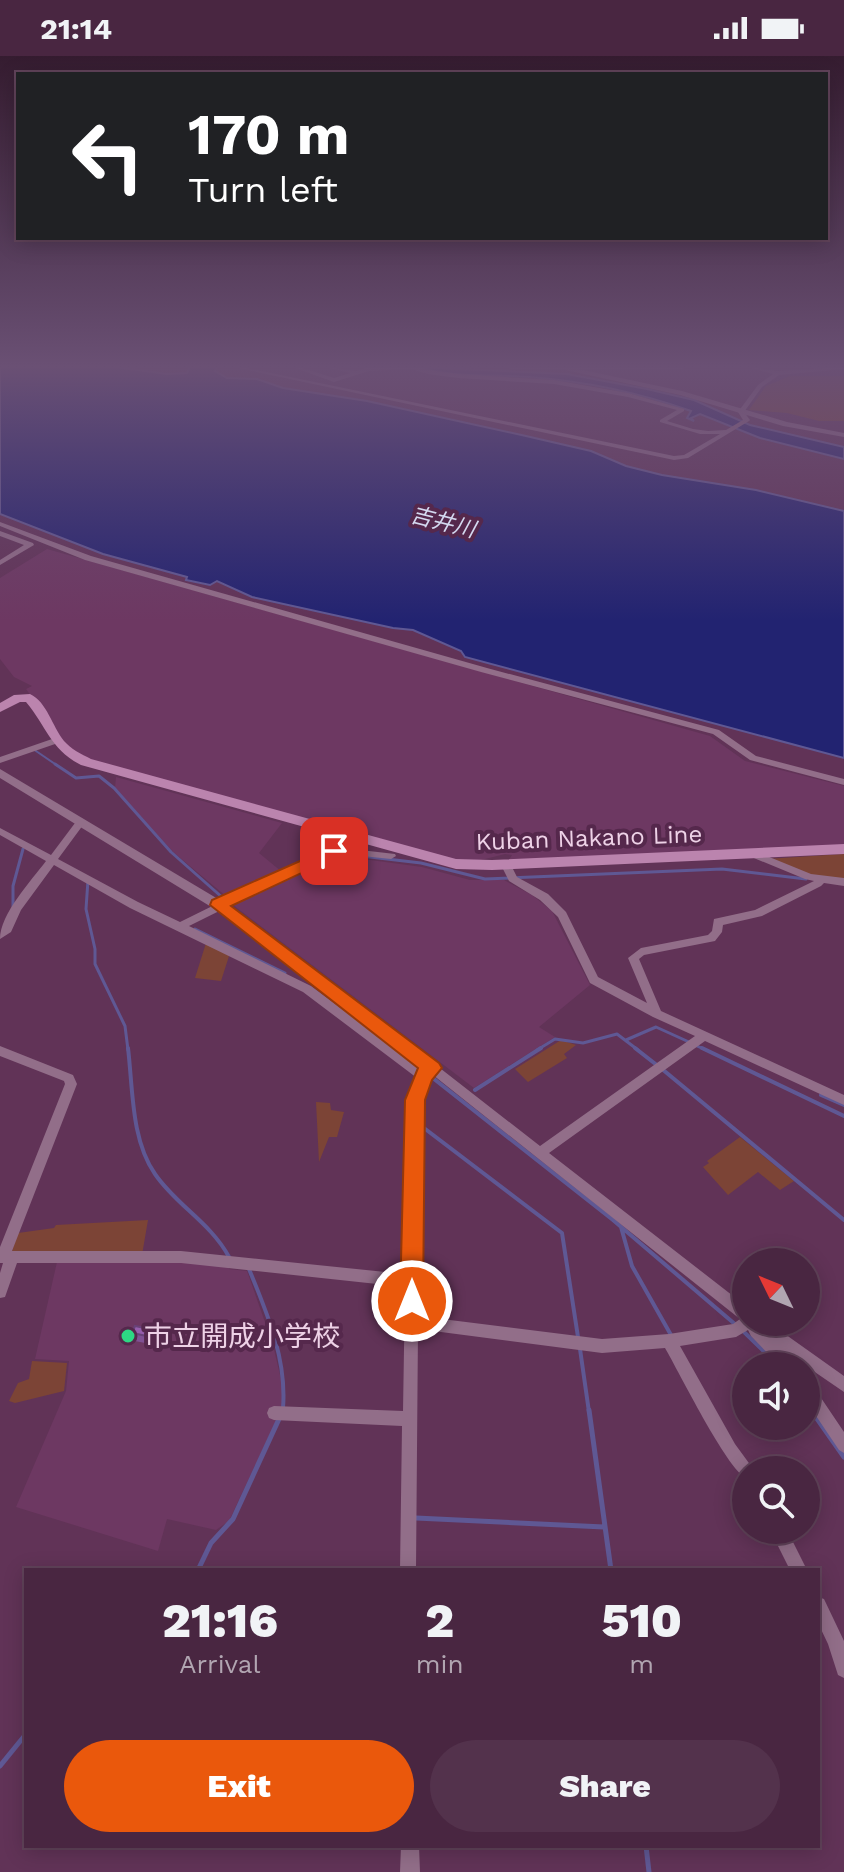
<!DOCTYPE html>
<html lang="en">
<head>
<meta charset="utf-8">
<style>
  body { margin:0; font-family:"Work Sans","Noto Sans JP",sans-serif; background:#53324c; color:#f1f3f6; height:100vh; display:flex; flex-direction:column; font-size:30px; white-space:nowrap }
  * { box-sizing:border-box; margin:0 }
  p { font-size:26px; color:#b1a5b1 }
  .icon { flex:none; width:44px; height:44px; fill:none; stroke:currentColor; stroke-width:2; stroke-linecap:round; stroke-linejoin:round }
  .map { position:relative; flex:1; overflow:hidden }
  .details { position:absolute; left:24px; top:1512px; width:796px; height:280px; display:flex; flex-direction:column; background:#492641; border-radius:0px; box-shadow:0 4px 20px #0003,0 0 0 2px #61435a }
  .details>* { flex:none }
  .hud { position:absolute; left:16px; top:16px; width:812px; height:168px; border-radius:0px; box-shadow:0 4px 20px #0003,0 0 0 2px #61435a; background:#202124; color:#fff; overflow:hidden }
  .needle { width:52px; rotate:313deg }
  .buttons { position:absolute; left:732px; top:1192px; display:grid; gap:16px }
  .buttons a { display:grid; place-items:center; width:88px; height:88px; border-radius:50%; background:#492641; box-shadow:0 4px 20px #0003,0 0 0 2px #61435a; font-size:40px }
  .pin { position:absolute; display:grid; place-items:center; width:68px; height:68px; color:#fff; margin:-34px; border-radius:16px; box-shadow:0 4px 12px #0006 }
  .me { position:absolute; width:88px; margin:-44px; rotate:0deg; stroke-linejoin:round; filter:drop-shadow(0 0 6px #0008) }
  .turn { display:flex; align-items:center; gap:28px; height:168px; padding:0 40px; font-size:36px }
  .turn .icon { width:104px; height:104px; stroke-width:2.5 }
  .turn b { display:block; font-size:56px; line-height:68px }
  .eta { display:flex; justify-content:space-evenly; align-items:center; height:136px; text-align:center }
  .eta b { font-size:48px; font-weight:800; line-height:56px }
  .primary-button { display:flex; gap:16px; margin-top:auto; padding:16px 40px }
  .primary-button a { flex:1; height:92px; border-radius:48px; background:#ea580c; color:#fff; font-size:32px; font-weight:800; line-height:92px; text-align:center }
  .primary-button a+a { background:#53324c; color:#f1f3f6 }
  .status { display:flex; justify-content:space-between; align-items:center; height:56px; padding:0 40px; background:#492641; direction:ltr }
  .status svg { height:22px; fill:currentColor }
  .map>svg:first-child { display:block }
  .built { fill:#6d3862 }
  .green { fill:#7c4436 }
  .water { fill:#222371; stroke:#5f5894; stroke-width:2 }
  .lines { fill:none; stroke-linecap:round; stroke-linejoin:round }
  .stream-far3 { stroke:#5f5894; stroke-width:2 }
  .stream-far2 { stroke:#5f5894; stroke-width:3 }
  .stream-far1 { stroke:#5f5894; stroke-width:4 }
  .stream { stroke:#5f5894; stroke-width:5 }
  .minor { fill:#926e89; fill-rule:evenodd }
  .tertiary { fill:#926e89; fill-rule:evenodd }
  .secondary { fill:#bb84ae; fill-rule:evenodd }
  .wall { fill:#805194 }
  .shaded-wall { fill:#684278 }
  .building { fill:#955eac; stroke:#684278; stroke-width:2 }
  .route { fill:#ea580c; stroke:#983908; stroke-width:2 }
  .poi-dot { fill:#2dd884; stroke:#55284c; stroke-width:3 }
  .labels { text-anchor:middle; dominant-baseline:central; stroke-width:8; stroke-linejoin:round; paint-order:stroke }
  .far-water-label { font-size:22px; font-style:italic; fill:#d4d9f0; stroke:#55284c }
  .street-label { font-size:24px; fill:#eed2e7; stroke:#55284c }
  .near-poi-label { font-size:28px; fill:#eed2e7; stroke:#55284c; text-anchor:start }
</style>
</head>
<body>
<div class="status"><b>21:14</b><svg viewBox="0 0 49 12"><path d="M0 12V9h3v3zM5 12V6h3v6zM10 12V3h3v9zM15 12V0h3v12zM26 1h20v11H26zM47 4h2v5h-2z"/></svg></div>
<div class="map">
<svg width="844" height="1816" viewBox="0 0 844 1816">
  <rect width="100%" height="100%" fill="#613357"/>
  <path class="built" d="M 47,493 L 710,680 L 745,705 L 844,730 L 844,789 L 509,804 L 512,799 L 505,798 L 473,806 L 441,802 L 176,730 L 73,698 L 26,633 L 32,630 L 14,621 L 0,603 L 0,522 Z
    M 116,721 L 282,767 L 259,797 L 282,816 L 227,841 L 173,796 L 115,732 Z
    M 341,800 L 422,811 L 470,824 L 504,824 L 532,839 L 552,855 L 590,929 L 539,971 L 555,981 L 474,1032 L 233,849 L 325,805 Z
    M 124,1205 L 228,1208 L 229,1213 L 247,1215 L 273,1289 L 283,1332 L 282,1350 L 276,1365 L 229,1465 L 216,1474 L 167,1463 L 158,1495 L 16,1451 L 66,1335 L 69,1305 L 35,1303 L 57,1206 Z"/>
  <path class="green" d="M 790,320 L 844,320 L 844,365 L 819,365 L 787,357 L 749,354 L 766,330 Z
    M 844,798 L 844,824 L 807,818 L 766,803 Z
    M 206,887 L 230,897 L 221,925 L 195,922 Z
    M 561,984 L 576,989 L 564,998 L 567,1002 L 528,1026 L 515,1013 Z
    M 316,1046 L 330,1047 L 331,1054 L 344,1056 L 337,1081 L 329,1081 L 319,1106 Z
    M 740,1081 L 794,1125 L 780,1134 L 758,1116 L 728,1139 L 703,1111 L 709,1107 L 707,1105 Z
    M 148,1164 L 142,1199 L 11,1198 L 18,1177 L 54,1172 L 56,1169 Z
    M 32,1305 L 67,1307 L 64,1335 L 15,1347 L 9,1345 L 18,1327 L 29,1323 Z"/>
  <path class="water" d="M 0,311 L 116,311 L 167,318 L 187,317 L 190,311 L 217,311 L 215,315 L 227,322 L 257,323 L 283,332 L 367,345 L 526,380 L 591,395 L 626,410 L 662,419 L 756,434 L 844,455 L 844,702 L 465,601 L 461,595 L 413,574 L 393,572 L 252,541 L 217,525 L 210,529 L 186,524 L 187,521 L 103,498 L 0,458 Z
    M 417,311 L 567,318 L 647,333 L 694,344 L 750,369 L 844,391 L 844,403 L 760,382 L 700,358 L 691,362 L 694,365 L 687,362 L 691,355 C 640,337 584,325 528,321 C 492,318 452,322 417,311 Z"/>
  <g class="lines">
    <path class="stream-far3" d="M 33,693 L 58,710"/>
    <path class="stream-far2" d="M 55,708 L 76,722 L 99,720 L 114,732 L 171,796 L 224,843
      M 353,799 L 421,807 L 485,823 L 722,813 L 806,823
      M 88,824 L 86,853 L 95,893 L 95,908 L 125,970 L 128,994
      M 13,851 L 13,830 L 23,793
      M 195,873 L 285,917
      M 626,984 L 656,971 L 689,986
      M 697,990 L 706,994
      M 537,994 L 555,983 L 583,987 L 617,978 L 638,994"/>
    <path class="stream-far1" d="M 128,992 C 133,1033 131,1084 155,1118 C 176,1149 211,1167 229,1201
      M 635,992 L 658,1010
      M 702,992 L 844,1060
      M 662,1013 L 844,1164
      M 429,1019 L 613,1164 L 736,1269
      M 475,1034 L 541,992
      M 821,1039 L 844,1049
      M 420,1069 L 562,1177 L 578,1281
      M 621,1171 L 632,1210 L 671,1279
      M 249,1213 C 267,1257 287,1303 283,1352
      M 405,1231 L 405,1263
      M 742,1274 L 779,1310
      M 580,1293 L 589,1356
      M 806,1347 L 812,1356"/>
    <path class="stream" d="M 589,1354 L 611,1514
      M 811,1354 L 844,1401
      M 416,1462 L 604,1471
      M 198,1514 L 211,1487 L 233,1463 L 279,1363
      M 0,1710 L 26,1678
      M 646,1790 L 649,1816"/>
    <path class="minor" d="M 233,311 L 242,311 L 674,400 L 684,399 L 720,378 L 700,378 L 660,366 L 660,364 L 677,354 L 628,341 L 554,328 L 458,322 L 428,318 L 411,313 L 369,315 L 334,326 L 292,311 L 299,311 L 334,322 L 350,317 L 329,312 L 328,311 L 356,315 L 369,311 L 419,311 L 428,314 L 458,318 L 554,324 L 628,337 L 684,353 L 684,355 L 667,365 L 693,373 L 708,375 L 726,374 L 743,364 L 738,356 L 758,329 L 773,318 L 751,312 L 750,311 L 777,315 L 844,311 L 844,313 L 779,319 L 762,331 L 744,356 L 750,364 L 749,365 L 688,402 L 674,404 Z
      M 507,311 L 686,311 L 683,313 L 510,313 Z
      M 0,466 L 91,500 L 487,612 L 719,674 L 756,700 L 844,723 L 844,729 L 750,704 L 713,678 L 481,616 L 85,504 L 0,470 Z
      M 0,475 L 33,487 L 34,489 L 0,509 L 0,504 L 24,489 L 0,480 Z
      M 55,682 L 60,685 L 58,687 L 0,707 L 0,701 Z
      M 81,762 L 86,765 L 58,803 L 138,846 L 180,866 L 322,796 L 343,792 L 395,798 L 396,800 L 391,803 L 343,798 L 328,801 L 189,870 L 311,930 L 423,1013 C 427,1009 430,1007 436,1009 L 540,1090 L 695,980 L 653,961 L 590,927 L 558,861 L 540,844 L 509,825 L 501,809 L 502,807 L 510,807 L 517,821 L 548,838 L 566,856 L 598,921 L 647,947 L 628,902 L 641,892 L 708,879 L 712,875 L 714,863 L 755,854 L 814,825 L 805,823 L 749,800 L 748,798 L 749,796 L 757,796 L 811,818 L 844,822 L 844,830 L 824,827 L 821,830 L 762,860 L 723,869 L 722,876 L 715,885 L 644,899 L 639,903 L 661,955 L 844,1039 L 844,1049 L 705,985 L 549,1097 L 746,1250 L 746,1266 L 768,1266 L 844,1320 L 844,1336 L 787,1297 L 797,1310 L 780,1310 L 751,1280 L 748,1274 L 736,1281 L 680,1290 L 735,1388 L 754,1414 L 746,1414 L 746,1422 C 727,1413 679,1316 665,1292 L 602,1297 L 418,1273 L 416,1514 L 400,1514 L 402,1370 L 274,1364 L 269,1362 L 267,1357 L 269,1352 L 274,1350 L 403,1355 L 405,1231 L 181,1207 L 17,1207 L 5,1241 L 0,1242 L 0,1217 L 3,1207 L 0,1207 L 0,1191 L 65,1028 L 64,1025 L 0,1000 L 0,990 L 73,1019 L 77,1028 L 12,1195 L 181,1195 L 405,1218 L 408,1057 L 411,1036 L 417,1022 L 303,936 L 130,852 L 54,809 L 21,854 L 11,876 L 0,883 C 0,858 31,825 46,805 L 0,779 L 0,772 L 51,799 L 78,763 ZM 433,1019 L 740,1263 L 733,1268 L 669,1278 L 602,1283 L 418,1260 L 421,1057 L 423,1036 Z
      M 806,1325 L 811,1327 L 844,1376 L 844,1397 L 839,1394 L 806,1345 Z
      M 770,1474 L 787,1474 L 807,1514 L 790,1514 Z
      M 818,1541 L 824,1543 L 844,1585 L 844,1622 L 838,1619 L 828,1588 L 818,1567 Z
      M 401,1790 L 419,1790 L 420,1816 L 400,1816 Z"/>
    <path class="tertiary" d="M 558,311 L 569,311 L 682,335 L 787,366 L 844,377 L 844,381 L 783,370 L 680,339 L 561,313 Z
      M 0,713 L 223,846 L 437,1008 L 440,1012 L 437,1016 L 432,1018 L 427,1016 L 213,852 L 0,722 Z"/>
    <path class="secondary" d="M 30,638 C 47,646 52,670 64,685 C 71,693 81,698 91,703 L 456,803 L 492,804 L 844,788 L 844,798 L 492,814 L 456,813 L 81,709 C 50,693 47,671 26,646 L 20,646 L 0,656 L 0,647 L 14,639 Z"/>
  </g>
  <path class="wall" d="M 132,1277 L 158,1281 L 155,1289 L 135,1285 Z"/>
  <path class="shaded-wall" d="M 155,1274 L 158,1281 L 155,1289 L 152,1281 Z"/>
  <path class="building" d="M 135,1270 L 155,1274 L 152,1281 L 132,1277 Z"/>
  <linearGradient id="sky" x2="0" y2="1"><stop stop-color="#351c30"/><stop offset="0.55" stop-color="#6a5074"/><stop offset="1" stop-color="#6a5074" stop-opacity="0"/></linearGradient>
  <rect width="844" height="565" fill="url(#sky)"/>
  <path class="route" d="M 334,790 L 342,795 L 340,799 L 231,850 L 439,1007 L 442,1012 L 432,1024 L 425,1044 L 423,1245 L 420,1253 L 412,1256 L 404,1253 L 400,1245 L 405,1044 L 418,1012 L 210,849 L 212,844 Z"/>
  <circle class="poi-dot" cx="128" cy="1280" r="8"/>
  <g class="labels">
    <g class="far-water-label">
      <text transform="translate(443 466) rotate(14)">吉井川</text>
    </g>
    <g class="street-label">
      <text transform="translate(589 782) rotate(-2)">Kuban Nakano Line</text>
    </g>
    <g class="near-poi-label">
      <text x="144" y="1280">市立開成小学校</text>
    </g>
  </g>
</svg>
<div class="buttons">
<a><svg class="needle" viewBox="-14 -14 28 28"><path d="M0-13l5 13h-10z" fill="#e53935"/><path d="M0 13l5-13h-10z" fill="#b1a5b1"/></svg></a>
<a><svg class="icon" aria-label="sound" viewBox="0 0 24 24"><path d="M4 9h4l5-4v14l-5-4H4zM17 9q2 3 0 6"/></svg></a>
<a><svg class="icon" aria-label="search" viewBox="0 0 24 24"><circle cx="10" cy="10" r="6"/><path d="M15 15l6 6"/></svg></a>
</div>
<div class="pin" style="left:334px;top:795px;background:#d93025"><svg class="icon" aria-label="arrive" viewBox="0 0 24 24"><path d="M6 21V4h12l-3 4 3 4H6"/></svg></div>
<svg class="me" style="left:412px;top:1245px" viewBox="-20 -20 40 40"><circle r="17" fill="#ea580c" stroke="#fff" stroke-width="3"/><path d="M0-11L8 9 0 5-8 9z" fill="#fff"/></svg>
<div class="hud">
<div class="turn"><svg class="icon" aria-label="left" viewBox="0 0 24 24"><path d="M17 20v-9H6M10 6l-5 5 5 5"/></svg><div><b>170 m</b>Turn left</div></div>
</div>
<section class="details">
<div class="eta">
<div><b>21:16</b><p>Arrival</p></div>
<div><b>2</b><p>min</p></div>
<div><b>510</b><p>m</p></div>
</div>
<div class="primary-button"><a>Exit</a><a>Share</a></div>
</section>
</div>
</body>
</html>
